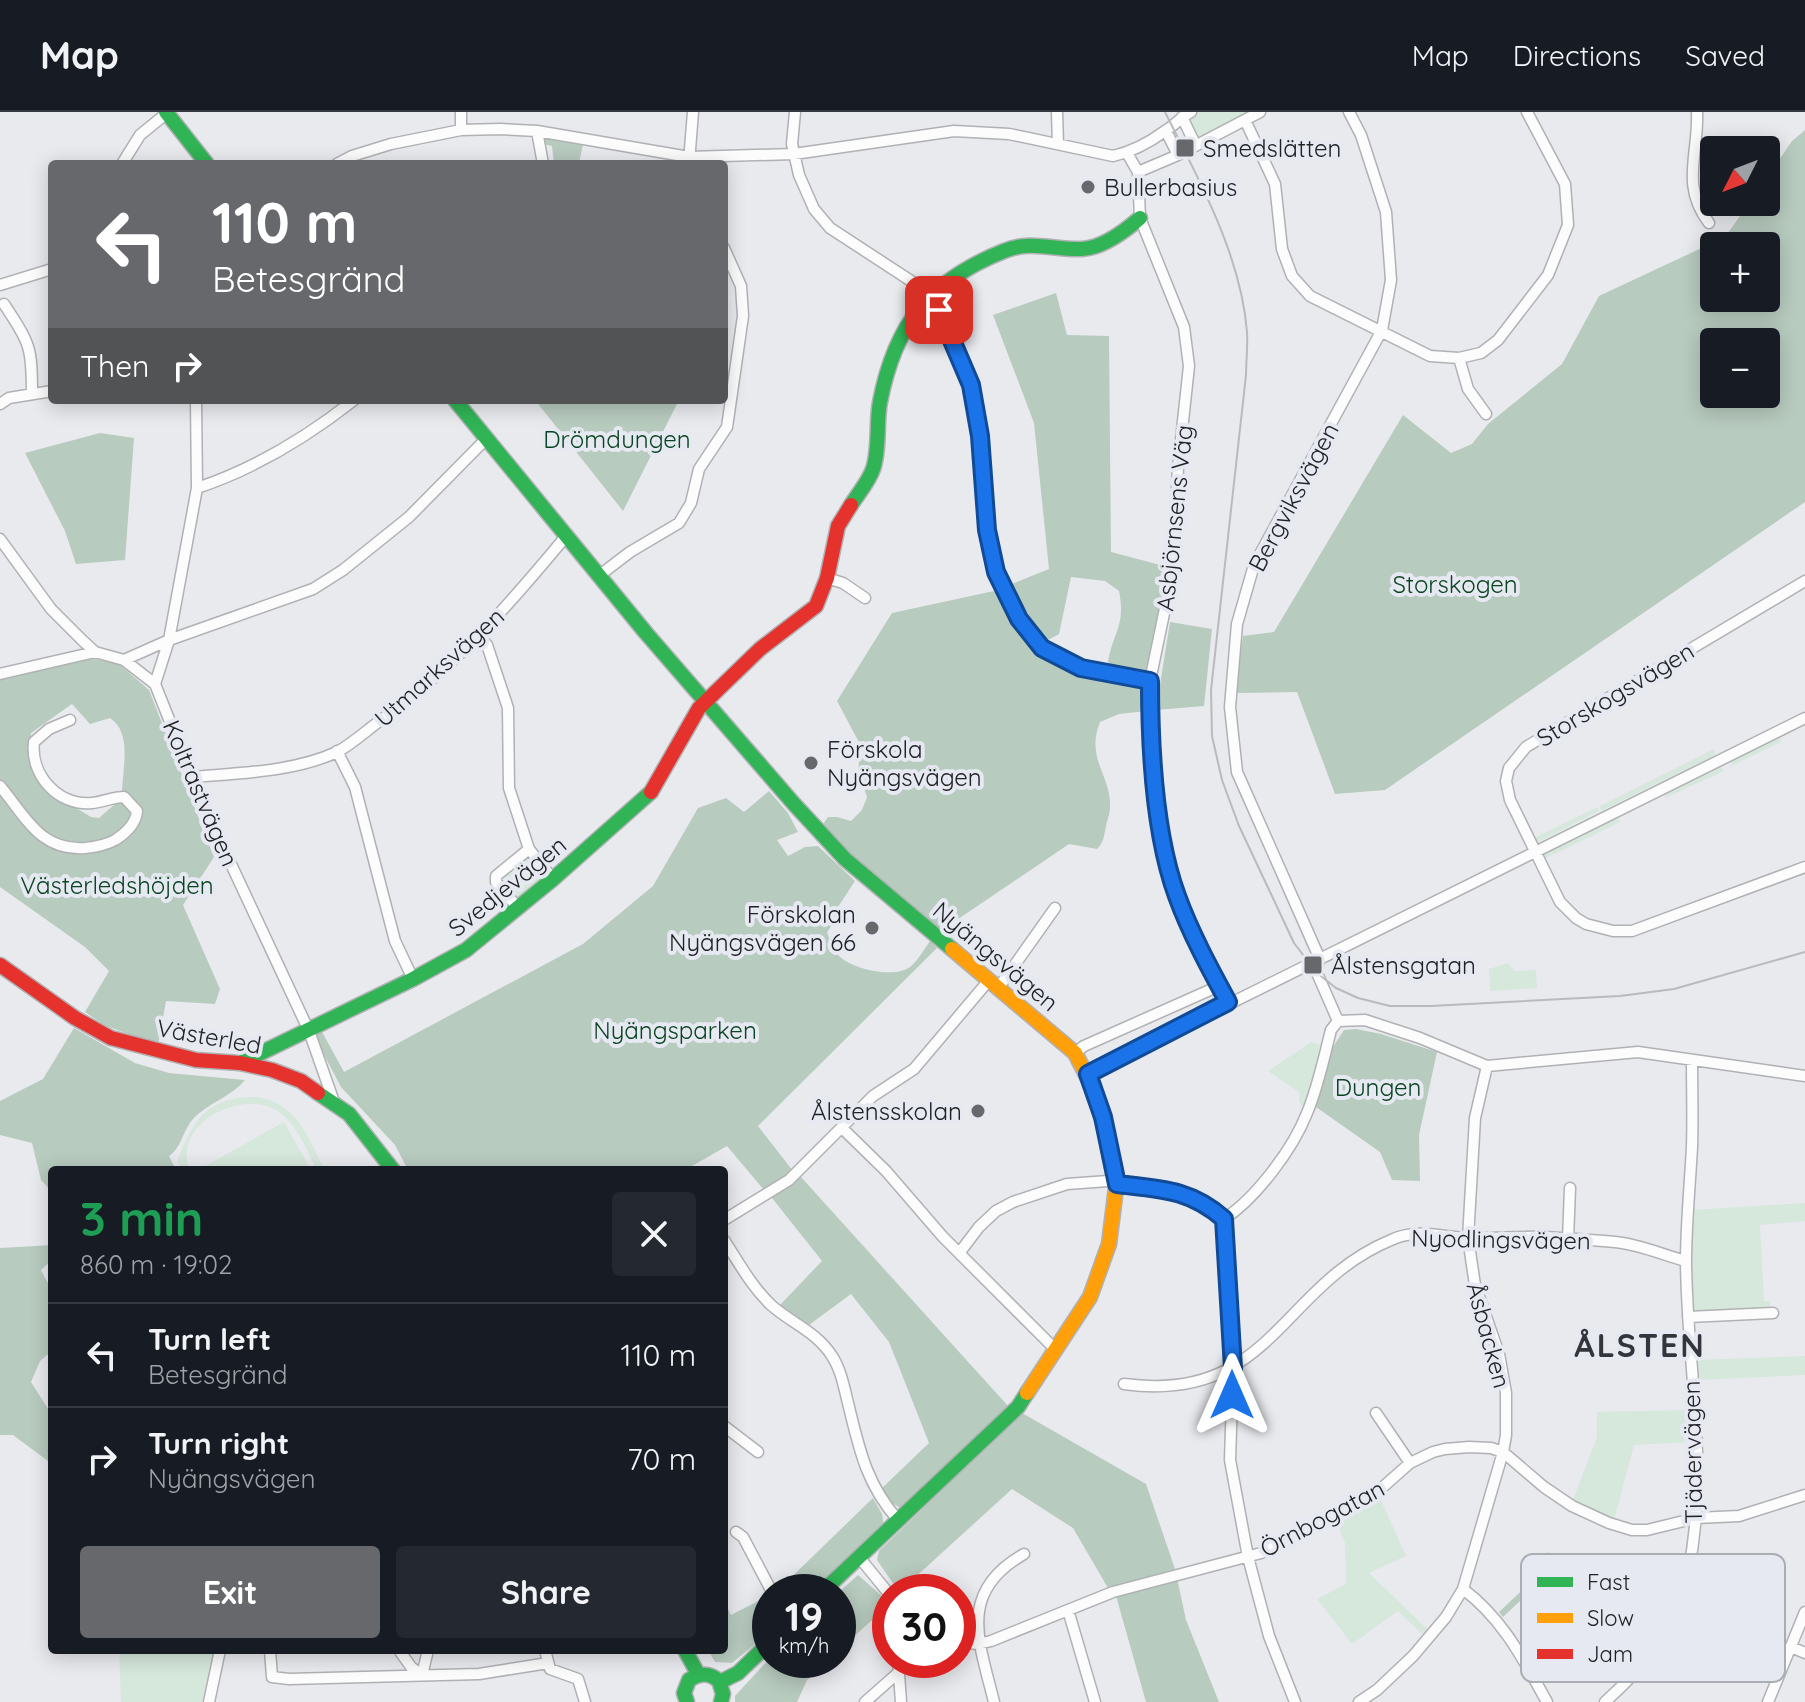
<!DOCTYPE html>
<html lang="en">
<head>
<meta charset="utf-8">
<style>
  body { margin:0; font-family:Quicksand,sans-serif; background:#242831; color:#f1f3f6; height:100vh; display:flex; flex-direction:column; font-size:30px; white-space:nowrap }
  * { box-sizing:border-box; margin:0 }
  p { font-size:26px; color:#9ea1a6 }
  .icon { flex:none; width:44px; height:44px; fill:none; stroke:currentColor; stroke-width:2; stroke-linecap:round; stroke-linejoin:round }
  .map { position:relative; flex:1; overflow:hidden }
  .sheet { position:absolute; left:48px; top:1054px; width:680px; height:488px; display:flex; flex-direction:column; background:#171b24; border-radius:8px; box-shadow:0 4px 20px #0003 }
  .sheet>* { flex:none }
  .hud { position:absolute; left:48px; top:48px; width:680px; height:244px; border-radius:8px; box-shadow:0 4px 20px #0003; background:#67686b; color:#fff; overflow:hidden }
  .needle { width:52px; rotate:228deg }
  .tools { position:absolute; left:1700px; top:24px; display:grid; gap:16px }
  .tools a { display:grid; place-items:center; width:80px; height:80px; border-radius:8px; background:#171b24; box-shadow:0 4px 20px #0003; font-size:40px }
  .speed { position:absolute; left:752px; top:1462px; display:flex; gap:16px; font-size:40px; font-weight:700; text-align:center }
  .speed>* { display:grid; place-content:center; width:104px; height:104px; border-radius:50%; background:#171b24; box-shadow:0 4px 20px #0003; line-height:1 }
  .speed small { font-size:20px; font-weight:400 }
  .speed .limit { border:12px solid #d22; background:#fff; color:#111 }
  .pin { position:absolute; display:grid; place-items:center; width:68px; height:68px; color:#fff; margin:-34px; border-radius:16px; box-shadow:0 4px 12px #0006 }
  .me { position:absolute; width:88px; margin:-44px; rotate:0deg; stroke-linejoin:round; filter:drop-shadow(0 0 6px #0008) }
  .turn { display:flex; align-items:center; gap:28px; height:168px; padding:0 32px; font-size:36px }
  .turn .icon { width:104px; height:104px; stroke-width:2.5 }
  .turn b { display:block; font-size:56px; line-height:68px }
  .then { display:flex; align-items:center; height:76px; padding:0 32px; background:#0003; gap:16px; font-size:30px }
  .round { display:grid; place-items:center; flex:none; width:84px; height:84px; border-radius:8px; background:#242831 }
  .summary { display:flex; align-items:center; justify-content:space-between; height:136px; padding:0 32px }
  h1 { font-size:48px; font-weight:700; line-height:60px; color:#1e9e55 }
  .cta { display:flex; gap:16px; margin-top:auto; padding:16px 32px }
  .cta a { flex:1; height:92px; border-radius:8px; background:#67686b; color:#fff; font-size:32px; font-weight:700; line-height:92px; text-align:center }
  .cta a+a { background:#242831; color:#f1f3f6 }
  ul { padding:0; list-style:none }
  li { display:flex; align-items:center; gap:24px; height:104px; padding:0 32px; border-top:2px solid #363941 }
  li div { flex:1 }
  li b { display:block; font-size:30px }
  li em { font-style:normal }
  header { display:flex; align-items:center; gap:48px; box-sizing:border-box; height:112px; padding:0 40px; background:#171b24; border-bottom:2px solid #363941 }
  header strong { font-size:38px }
  nav { display:flex; gap:44px; margin-inline-start:auto; font-size:28px }
  .map>svg:first-child { display:block }
  .green { fill:#d6e7dc }
  .forest { fill:#b8cbbf; fill-rule:evenodd }
  .lines { fill:none; stroke-linecap:round; stroke-linejoin:round }
  .street-casing { stroke:#b0b1b4; stroke-width:13 }
  .fast-casing { stroke:#b0b1b4; stroke-width:17 }
  .slow-casing { stroke:#b0b1b4; stroke-width:17 }
  .jam-casing { stroke:#b0b1b4; stroke-width:17 }
  .street { stroke:#fcfcfc; stroke-width:10 }
  .fast { stroke:#30b455; stroke-width:14 }
  .slow { stroke:#ff9f0a; stroke-width:14 }
  .jam { stroke:#e5322d; stroke-width:14 }
  .tram { stroke:#b9babb; stroke-width:2 }
  .route-casing { stroke:#114b97; stroke-width:20 }
  .route { stroke:#1a73e8; stroke-width:14 }
  .poi-dot { fill:#67686b; stroke:#e6e9f1; stroke-width:3 }
  .labels { text-anchor:middle; dominant-baseline:central; stroke-width:8; stroke-linejoin:round; paint-order:stroke }
  .poi-label { font-size:24px; fill:#212224; stroke:#e6e9f1; text-anchor:start }
  .park-label { font-size:24px; fill:#0a4522; stroke:#e6e9f1 }
  .street-label { font-size:24px; fill:#212224; stroke:#e6e9f1 }
  .district-label { font-size:32px; font-weight:bold; letter-spacing:2px; fill:#33353b; stroke:#e6e9f1 }
  .key { fill:#e6e9f1; stroke:#abadb4; stroke-width:2 }
  .key-label { font-size:22px; fill:#212224 }
</style>
</head>
<body>
<header>
<strong>Map</strong>
<nav><a>Map</a><a>Directions</a><a>Saved</a></nav>
</header>
<div class="map">
<svg width="1805" height="1590" viewBox="0 0 1805 1590">
  <rect width="100%" height="100%" fill="#e9eaee"/>
  <path class="green" d="M 1199,0 L 1249,0 L 1197,27 L 1187,6 Z
    M 1780,626 L 1781,630 L 1731,654 L 1732,649 Z
    M 1714,637 L 1715,643 L 1601,699 L 1600,694 Z
    M 1721,655 L 1724,659 L 1665,686 L 1665,683 Z
    M 1598,695 L 1599,699 L 1538,730 L 1532,727 Z
    M 1618,706 L 1620,710 L 1542,748 L 1544,742 Z
    M 529,743 L 545,765 L 518,789 L 499,769 L 499,765 Z
    M 1508,851 L 1514,859 L 1536,858 L 1537,876 L 1490,879 L 1489,857 Z
    M 1311,930 L 1320,933 L 1305,996 L 1299,990 L 1300,981 L 1268,959 Z
    M 258,985 C 299,993 307,1025 325,1058 L 317,1058 C 307,1039 298,1014 280,1001 C 244,974 170,1012 190,1058 L 182,1058 L 177,1049 C 194,1006 208,984 258,985 Z
    M 284,1010 L 311,1058 L 198,1058 Z
    M 1805,1091 L 1805,1109 L 1760,1113 L 1764,1189 L 1770,1189 L 1771,1202 L 1694,1205 L 1691,1098 Z
    M 1805,1244 L 1805,1263 L 1697,1268 L 1696,1248 Z
    M 1689,1298 L 1690,1330 L 1634,1333 L 1614,1408 L 1573,1388 L 1597,1325 L 1597,1300 Z
    M 1379,1384 L 1406,1444 L 1369,1461 L 1428,1518 L 1424,1524 L 1398,1499 L 1352,1532 L 1317,1487 L 1346,1472 L 1345,1431 L 1336,1408 Z
    M 119,1538 L 216,1538 L 202,1590 L 121,1590 Z"/>
  <path class="forest" d="M 1805,18 L 1805,390 L 1385,678 L 1335,682 L 1297,580 L 1235,581 L 1243,524 L 1274,520 L 1403,303 L 1451,341 L 1472,332 L 1488,312 L 1562,252 L 1599,184 L 1725,125 L 1750,90 L 1766,90 L 1766,67 L 1792,29 ZM 1714,134 L 1766,134 L 1766,186 L 1714,186 ZM 1714,230 L 1766,230 L 1766,282 L 1714,282 Z
    M 544,25 L 583,32 L 579,52 L 554,52 L 552,34 L 543,32 Z
    M 1056,181 L 1067,223 L 1109,224 L 1111,440 L 1168,455 L 1147,563 L 1118,558 L 1108,550 C 1113,520 1126,514 1119,479 L 1105,469 L 1071,465 L 1059,522 L 1048,528 L 1038,517 L 1009,473 L 1049,457 L 1034,311 L 993,203 Z
    M 535,288 L 679,288 L 623,399 Z
    M 100,321 L 134,326 L 125,448 L 76,452 L 65,419 L 25,341 Z
    M 994,479 L 1040,538 L 1056,549 L 1082,563 L 1148,577 L 1147,599 L 1119,602 L 1100,610 C 1085,647 1112,664 1110,696 C 1110,702 1107,708 1106,714 C 1104,724 1104,730 1097,737 L 1069,732 L 942,818 L 840,735 L 821,715 L 828,705 L 837,705 L 851,709 L 862,698 L 867,685 L 858,659 L 861,634 L 837,589 L 892,501 Z
    M 1170,510 L 1212,517 L 1204,594 L 1156,598 Z
    M 95,547 L 119,552 L 149,578 L 214,745 L 183,793 L 220,877 L 215,892 L 166,889 L 158,933 L 104,913 L 85,900 L 109,859 L 85,835 L 0,775 L 0,565 L 69,549 ZM 72,592 L 90,612 L 110,606 C 134,622 121,660 122,686 L 99,706 L 91,705 L 51,681 L 31,644 L 31,621 Z
    M 769,679 L 788,701 L 798,720 L 777,728 L 788,744 L 805,735 L 818,734 L 855,769 L 836,798 L 833,812 L 827,820 C 830,828 832,836 838,843 C 851,857 894,867 910,855 C 918,849 924,837 930,829 L 937,836 L 758,1014 L 793,1059 L 764,1078 L 727,1034 L 685,1058 L 408,1058 L 395,1033 L 341,975 L 313,922 L 321,918 L 344,960 L 583,832 L 653,774 L 698,696 L 726,686 L 744,700 Z
    M 74,916 L 135,951 L 169,961 L 245,968 C 231,985 208,991 193,1007 C 183,1018 181,1037 169,1044 L 176,1058 L 52,1058 L 52,1080 L 41,1068 L 32,1031 L 0,1023 L 0,989 L 43,967 Z
    M 1356,917 L 1381,922 L 1437,940 L 1419,1023 L 1420,1069 L 1392,1068 L 1380,1040 L 1316,995 L 1331,938 L 1344,918 Z
    M 801,1065 L 1008,1294 L 901,1396 L 889,1390 L 881,1377 L 929,1331 L 889,1230 L 851,1182 L 809,1213 L 780,1193 L 822,1149 L 772,1086 Z
    M 52,1133 L 52,1148 L 41,1158 L 52,1179 L 52,1239 L 40,1249 L 31,1270 L 52,1303 L 52,1352 L 13,1323 L 0,1323 L 0,1136 Z
    M 1022,1301 L 1146,1372 L 1175,1457 L 1108,1476 L 1073,1416 L 1012,1377 L 899,1480 L 877,1448 L 879,1439 Z
    M 873,1386 L 882,1402 L 884,1415 L 815,1480 L 776,1480 Z
    M 1548,1440 L 1587,1462 L 1612,1462 C 1612,1484 1601,1497 1587,1513 L 1562,1498 L 1538,1472 L 1503,1505 L 1499,1500 L 1534,1467 Z
    M 858,1463 L 883,1485 L 889,1507 L 871,1509 L 838,1539 L 838,1481 Z
    M 1177,1466 L 1186,1508 L 1219,1590 L 1146,1590 L 1116,1484 Z
    M 768,1484 L 770,1520 L 732,1551 L 715,1550 L 708,1538 L 724,1538 L 724,1489 L 731,1503 Z
    M 770,1546 L 770,1548 L 829,1548 L 807,1568 L 797,1590 L 735,1590 L 735,1584 Z"/>
  <g class="lines">
    <defs>
      <path id="street" d="M 461,0 L 461,18
        M 795,0 L 792,32 L 799,63 L 814,97 L 830,116 L 931,182 L 959,243 L 971,273 L 980,324 L 987,418 L 996,460 L 1019,507 L 1042,536 L 1081,556 L 1150,569
        M 1057,0 L 1058,32
        M 1697,0 C 1699,42 1680,73 1709,111
        M 1182,5 L 1195,32
        M 1245,8 L 1275,72 L 1282,137 L 1292,164 L 1310,184 L 1430,244 L 1459,246 L 1481,241 L 1498,228 L 1548,163 L 1568,113 L 1565,72 L 1527,0
        M 537,19 L 543,52
        M 1166,19 L 1178,43
        M 1127,41 L 1138,60 L 1140,106 L 1184,215 L 1189,254 L 1178,355 L 1173,458 L 1150,569 L 1150,617 L 1155,669 L 1163,724 L 1177,783 L 1228,890
        M 689,50 L 693,0
        M 122,52 L 140,23 L 167,1
        M 337,52 L 352,44 L 391,32 L 461,18 L 500,17 L 537,19 L 689,45 L 794,42 L 954,19 L 1009,22 L 1113,44 C 1131,40 1150,30 1165,19 C 1175,13 1181,5 1191,0
        M 1138,60 L 1178,43 L 1260,0
        M 0,173 L 52,157
        M 4,192 C 30,232 32,234 32,282
        M 1459,246 L 1468,277 L 1486,302
        M 0,292 L 9,286 L 52,279
        M 197,376 C 254,357 307,325 354,288
        M 0,427 L 51,497 L 82,528 L 95,540 L 124,548 L 155,572 L 202,690 L 309,919 L 334,990
        M 600,463 L 630,440 L 679,411 L 691,391 L 699,357 L 727,315 L 743,204 L 741,174 L 724,136
        M 827,466 L 843,471 L 865,486
        M 1805,469 L 1526,635 L 1509,656 L 1506,669 L 1510,688 L 1560,790 L 1576,806 L 1586,812 L 1613,819 L 1632,819 L 1805,755
        M 480,525 L 487,533 L 508,596 L 509,676 L 529,737 L 553,767
        M 124,548 L 169,528 L 313,477 L 343,458 L 409,405 L 487,326
        M 0,562 L 95,540
        M 155,572 L 169,528 L 197,376 L 196,288
        M 337,639 L 355,675 L 395,829 L 413,867
        M 193,665 C 239,661 294,660 337,640 C 352,632 367,618 381,608 C 456,554 509,493 567,423
        M 0,674 C 26,705 40,739 85,736 C 96,735 106,733 115,728 C 126,721 136,712 137,699 L 124,685 C 113,685 103,690 92,691 C 58,694 30,663 34,630 L 49,617 L 70,608
        M 518,796 L 496,770 L 496,764 L 529,737
        M 999,875 L 1055,796
        M 1338,909 L 1317,861 L 1319,845 L 1237,660 L 1230,595 L 1237,512 L 1254,453 L 1382,218 L 1391,168 L 1386,100 L 1361,23 L 1349,0
        M 1338,909 L 1365,908 L 1420,926 L 1487,954 L 1638,940 L 1805,964
        M 1075,941 L 1084,934 L 1219,874
        M 1088,962 L 1805,606
        M 842,1016 L 886,1059 L 943,1125 L 1056,1238
        M 724,1108 L 789,1068 L 873,984 L 914,957 L 990,867
        M 724,1128 C 739,1151 752,1175 771,1193 C 791,1211 817,1220 832,1244 C 841,1258 844,1275 848,1291 C 859,1336 866,1372 898,1408
        M 1568,1128 L 1570,1076
        M 960,1140 L 979,1115 L 996,1099 L 1013,1090 L 1067,1072 L 1108,1069 L 1172,1078 L 1207,1092 L 1224,1107
        M 1688,1205 L 1773,1201
        M 1124,1272 C 1271,1292 1280,1174 1391,1128 C 1418,1116 1441,1125 1469,1126 C 1493,1127 1518,1124 1542,1125 C 1566,1126 1591,1128 1615,1130 C 1639,1132 1663,1143 1686,1149
        M 1376,1301 L 1410,1351
        M 724,1314 L 758,1340
        M 736,1420 L 743,1425 L 772,1480
        M 859,1445 L 890,1483
        M 1463,1477 C 1503,1507 1523,1547 1547,1590
        M 1068,1498 L 1095,1590
        M 958,1530 L 978,1532 L 991,1529 L 1113,1480 L 1261,1441 L 1375,1382 L 1410,1351 L 1433,1340 L 1445,1337 L 1469,1335 L 1491,1336 L 1503,1340 L 1544,1375 L 1572,1394 L 1609,1411 L 1632,1418 L 1647,1418 L 1696,1406 L 1739,1404 L 1805,1383
        M 1791,1535 L 1805,1541
        M 270,1538 L 272,1565 L 289,1567 L 479,1562 L 548,1551
        M 399,1538 L 411,1555 L 422,1563 L 428,1538
        M 545,1538 L 550,1557 L 578,1567 L 585,1590
        M 898,1548 L 901,1590
        M 209,1590 L 220,1538
        M 865,1590 L 899,1560
        M 994,1590 C 979,1529 957,1480 1024,1442
        M 1295,1590 L 1269,1524 L 1248,1445 L 1230,1348 L 1233,1256 L 1224,1107 C 1256,1086 1293,1037 1307,1001 C 1318,975 1324,945 1331,918 L 1338,909
        M 1359,1590 L 1377,1578 L 1413,1544 L 1446,1505 L 1463,1477 L 1503,1340 L 1506,1323 L 1506,1281 L 1499,1242 L 1475,1173 L 1468,1126 L 1475,1006 L 1487,954
        M 1605,1590 C 1629,1568 1666,1532 1677,1501 C 1716,1388 1687,1266 1686,1150 C 1686,1112 1690,1073 1692,1035 C 1693,1006 1692,978 1692,949
        M 1768,1590 L 1805,1500"/>
      <path id="fast" d="M 166,0 L 207,52
        M 455,288 L 646,521 L 794,692 L 845,747 L 952,837
        M 851,393 C 858,382 869,369 873,357 C 880,337 876,311 880,290 C 895,212 929,169 1004,139 C 1029,128 1056,138 1082,137 C 1103,136 1125,119 1140,106
        M 240,951 L 413,867 L 466,838 L 553,767 L 651,680
        M 318,981 L 349,1002 L 393,1058
        M 822,1480 L 1018,1295 L 1027,1281
        M 685,1538 L 698,1562
        M 720,1570 L 738,1561 L 770,1530
        M 687,1590 L 684,1581 L 689,1568 C 700,1561 709,1560 719,1569 L 723,1582 L 721,1590"/>
      <path id="slow" d="M 952,837 L 1075,941 L 1093,976 L 1104,1014 L 1116,1076 L 1109,1132 L 1090,1185 L 1027,1281"/>
      <path id="jam" d="M 651,680 L 699,596 L 760,537 L 816,494 L 827,466 L 838,414 L 851,393
        M 0,853 L 75,906 L 111,926 L 196,948 L 240,951 L 272,958 L 301,969 L 318,981"/>
    </defs>
    <use href="#street" class="street-casing"/>
    <use href="#fast" class="fast-casing"/>
    <use href="#slow" class="slow-casing"/>
    <use href="#jam" class="jam-casing"/>
    <use href="#street" class="street"/>
    <use href="#fast" class="fast"/>
    <use href="#slow" class="slow"/>
    <use href="#jam" class="jam"/>
    <path class="tram" d="M 1165,0 C 1199,68 1241,143 1247,220 C 1248,234 1246,249 1246,263 L 1211,578 L 1212,624 L 1222,668 L 1239,714 L 1294,831 L 1317,861 L 1336,876 L 1358,886 L 1390,894 L 1431,894 L 1620,884 L 1674,877 L 1805,840"/>
  </g>
  <g class="lines">
    <defs>
      <path id="route" d="M 939,198 L 971,273 L 980,324 L 987,418 L 996,460 L 1019,507 L 1042,536 L 1081,556 L 1150,569 C 1150,635 1154,722 1177,784 C 1190,820 1210,857 1228,890 L 1088,962 L 1103,1005 L 1117,1072 C 1160,1077 1190,1077 1224,1107 L 1233,1256 L 1232,1283"/>
    </defs>
    <use href="#route" class="route-casing"/>
    <use href="#route" class="route"/>
  </g>
  <g class="poi-dot">
    <rect x="1175" y="26" width="20" height="20" rx="4"/>
    <circle cx="1088" cy="75" r="8"/>
    <circle cx="811" cy="651" r="8"/>
    <circle cx="872" cy="816" r="8"/>
    <rect x="1303" y="843" width="20" height="20" rx="4"/>
    <circle cx="978" cy="999" r="8"/>
  </g>
  <g class="labels">
    <g class="poi-label">
      <text x="1203" y="36">Smedslätten</text>
      <text x="1104" y="75">Bullerbasius</text>
      <text x="827" y="637">Förskola<tspan x="827" dy="28">Nyängsvägen</tspan></text>
      <text x="856" y="802" text-anchor="end">Förskolan<tspan x="856" dy="28">Nyängsvägen 66</tspan></text>
      <text x="1331" y="853">Ålstensgatan</text>
      <text x="962" y="999" text-anchor="end">Ålstensskolan</text>
    </g>
    <g class="park-label">
      <text x="617" y="327">Drömdungen</text>
      <text x="1455" y="472">Storskogen</text>
      <text x="117" y="773">Västerledshöjden</text>
      <text x="675" y="918">Nyängsparken</text>
      <text x="1378" y="975">Dungen</text>
    </g>
    <g class="street-label">
      <text transform="translate(1293 385) rotate(-62)">Bergviksvägen</text>
      <text transform="translate(1174 406) rotate(-84)">Asbjörnsens Väg</text>
      <text transform="translate(439 555) rotate(-42)">Utmarksvägen</text>
      <text transform="translate(1615 582) rotate(-31)">Storskogsvägen</text>
      <text transform="translate(201 681) rotate(67)">Koltrastvägen</text>
      <text transform="translate(507 774) rotate(-39)">Svedjevägen</text>
      <text transform="translate(996 844) rotate(40)">Nyängsvägen</text>
      <text transform="translate(209 924) rotate(10)">Västerled</text>
      <text transform="translate(1501 1127) rotate(1)">Nyodlingsvägen</text>
      <text transform="translate(1489 1223) rotate(75)">Åsbacken</text>
      <text transform="translate(1692 1340) rotate(-91)">Tjädervägen</text>
      <text transform="translate(1322 1406) rotate(-28)">Örnbogatan</text>
    </g>
    <g class="district-label">
      <text x="1640" y="1233">ÅLSTEN</text>
    </g>
  </g>
  <rect x="1521" y="1442" width="264" height="128" rx="12" class="key"/>
  <rect x="1537" y="1465" width="36" height="10" fill="#30b455"/>
  <rect x="1537" y="1501" width="36" height="10" fill="#ff9f0a"/>
  <rect x="1537" y="1537" width="36" height="10" fill="#e5322d"/>
  <g class="key-label">
    <text x="1587" y="1478">Fast</text>
    <text x="1587" y="1514">Slow</text>
    <text x="1587" y="1550">Jam</text>
  </g>
</svg>
<div class="tools">
<a><svg class="needle" viewBox="-14 -14 28 28"><path d="M0-13l5 13h-10z" fill="#e53935"/><path d="M0 13l5-13h-10z" fill="#9ea1a6"/></svg></a>
<a>+</a>
<a>−</a>
</div>
<div class="speed"><div>19<small>km/h</small></div><div class="limit">30</div></div>
<div class="pin" style="left:939px;top:198px;background:#d93025"><svg class="icon" aria-label="arrive" viewBox="0 0 24 24"><path d="M6 21V4h12l-3 4 3 4H6"/></svg></div>
<svg class="me" style="left:1232px;top:1283px" viewBox="-20 -20 40 40"><path d="M0-17L14 15 0 8-14 15z" fill="#1a73e8" stroke="#fff" stroke-width="4"/></svg>
<div class="hud">
<div class="turn"><svg class="icon" aria-label="left" viewBox="0 0 24 24"><path d="M17 20v-9H6M10 6l-5 5 5 5"/></svg><div><b>110 m</b>Betesgränd</div></div>
<div class="then">Then<svg class="icon" aria-label="right" viewBox="0 0 24 24"><path d="M7 20v-9h11M14 6l5 5-5 5"/></svg></div>
</div>
<section class="sheet">
<div class="summary"><div><h1>3 min</h1><p>860 m · 19:02</p></div><a class="round"><svg class="icon" aria-label="close" viewBox="0 0 24 24"><path d="M6 6l12 12M18 6L6 18"/></svg></a></div>
<ul>
<li><svg class="icon" aria-label="left" viewBox="0 0 24 24"><path d="M17 20v-9H6M10 6l-5 5 5 5"/></svg><div><b>Turn left</b><p>Betesgränd</p></div><em>110 m</em></li>
<li><svg class="icon" aria-label="right" viewBox="0 0 24 24"><path d="M7 20v-9h11M14 6l5 5-5 5"/></svg><div><b>Turn right</b><p>Nyängsvägen</p></div><em>70 m</em></li>
</ul>
<div class="cta"><a>Exit</a><a>Share</a></div>
</section>
</div>
</body>
</html>
